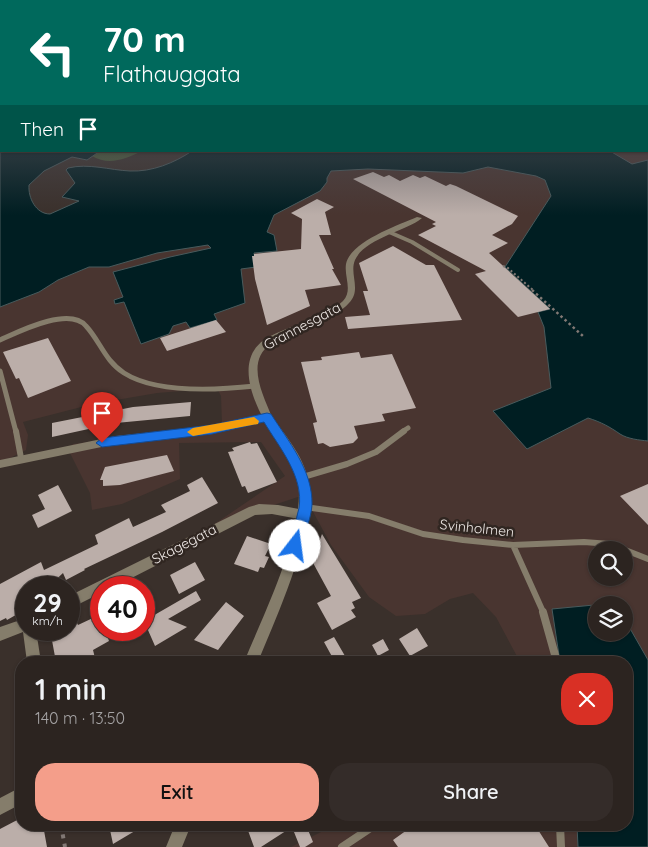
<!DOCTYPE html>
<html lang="en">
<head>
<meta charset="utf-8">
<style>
  body { margin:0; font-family:Quicksand,sans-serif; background:#342c29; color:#f1f3f6; height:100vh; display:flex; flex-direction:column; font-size:19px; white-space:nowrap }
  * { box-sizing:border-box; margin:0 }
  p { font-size:16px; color:#a6a4a5 }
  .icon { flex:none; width:28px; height:28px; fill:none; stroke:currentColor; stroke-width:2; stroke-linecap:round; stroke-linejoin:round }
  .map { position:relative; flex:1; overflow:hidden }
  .side { position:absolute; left:15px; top:656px; width:618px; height:175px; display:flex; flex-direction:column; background:#2c2420; border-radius:20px; box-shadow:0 1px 4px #0004,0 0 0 1px #48413e }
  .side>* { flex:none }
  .guide { position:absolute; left:0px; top:0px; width:649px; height:152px; box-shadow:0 1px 4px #0004,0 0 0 1px #48413e; background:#00695c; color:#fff; overflow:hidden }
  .controls { position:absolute; left:588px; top:541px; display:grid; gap:10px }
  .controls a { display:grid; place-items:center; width:45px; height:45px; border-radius:50%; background:#2c2420; box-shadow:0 1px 4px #0004,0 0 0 1px #48413e; font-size:25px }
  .speed { position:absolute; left:15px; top:576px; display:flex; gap:10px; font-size:25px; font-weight:700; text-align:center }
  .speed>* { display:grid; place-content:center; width:65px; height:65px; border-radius:50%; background:#2c2420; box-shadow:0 1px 4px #0004,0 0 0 1px #48413e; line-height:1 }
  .speed small { font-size:12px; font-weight:400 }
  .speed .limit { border:8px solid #d22; background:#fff; color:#111 }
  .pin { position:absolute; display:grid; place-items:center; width:42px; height:42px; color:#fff; margin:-51px -21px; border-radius:50% 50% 50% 0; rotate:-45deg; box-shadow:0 0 5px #0007 }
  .pin .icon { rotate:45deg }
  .me { position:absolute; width:55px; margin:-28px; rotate:15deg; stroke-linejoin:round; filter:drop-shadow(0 0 4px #0008) }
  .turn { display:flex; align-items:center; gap:18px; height:105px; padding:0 20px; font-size:22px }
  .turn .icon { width:65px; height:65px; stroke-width:2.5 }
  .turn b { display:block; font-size:35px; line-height:42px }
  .then { display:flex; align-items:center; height:48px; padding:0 20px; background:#0003; gap:10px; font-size:19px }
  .round { display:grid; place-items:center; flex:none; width:52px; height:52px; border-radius:20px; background:#342c29 }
  .headline { display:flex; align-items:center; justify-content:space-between; height:85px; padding:0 20px }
  h1 { font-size:30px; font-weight:600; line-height:38px }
  .cta { display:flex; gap:10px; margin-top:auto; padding:10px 20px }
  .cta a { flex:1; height:58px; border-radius:20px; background:#f49e8a; color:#111; font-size:20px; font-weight:600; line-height:58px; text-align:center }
  .cta a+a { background:#342c29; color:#f1f3f6 }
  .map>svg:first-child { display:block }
  .industrial { fill:#493530; fill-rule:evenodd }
  .green { fill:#4a5d39 }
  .water { fill:#001e22; stroke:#485b5d }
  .building { fill:#bbaea9 }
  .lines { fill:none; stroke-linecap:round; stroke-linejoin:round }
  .path-far2 { stroke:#827975; stroke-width:2; stroke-dasharray:2 2.5; stroke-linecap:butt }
  .path-far1 { stroke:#827975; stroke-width:2.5; stroke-dasharray:2.5 3; stroke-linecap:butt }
  .path { stroke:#827975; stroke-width:4; stroke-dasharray:4 5.5; stroke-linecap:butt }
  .service-far3 { stroke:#857d6b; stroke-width:4 }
  .service-far2 { stroke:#857d6b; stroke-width:5 }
  .service-far1 { stroke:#857d6b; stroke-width:6 }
  .service { stroke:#857d6b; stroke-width:8 }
  .minor { fill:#857d6b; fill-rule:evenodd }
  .tertiary { fill:#857d6b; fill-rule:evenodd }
  .route { fill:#1a73e8; stroke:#114b97 }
  .slow { fill:#f59e0b }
  .labels { text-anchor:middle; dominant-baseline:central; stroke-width:5; stroke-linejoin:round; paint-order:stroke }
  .street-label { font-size:14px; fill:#efe9e6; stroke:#302621 }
</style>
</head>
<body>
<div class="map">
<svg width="648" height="847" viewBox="0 0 648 847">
  <rect width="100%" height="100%" fill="#3a302b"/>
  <path class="industrial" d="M 648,97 L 648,160 L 632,164 L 610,151 L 648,151 Z
    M 488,167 L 536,176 L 545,180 L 551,196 L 505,267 L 550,309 L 538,312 L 544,327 L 547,343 L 551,388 L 526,398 L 527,449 L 588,418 L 615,429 L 620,434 L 632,439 L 648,441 L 648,660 L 624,618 L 624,605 L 616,605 L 615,603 L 552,609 L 560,662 L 520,662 L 496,617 L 473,593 L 450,599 L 425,614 L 396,616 L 369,597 L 331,545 L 304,495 L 213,525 L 285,476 L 261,442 L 179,443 L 180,479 L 122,504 L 92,510 L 90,493 L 68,449 L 73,444 L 89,442 L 209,430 L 222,424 L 221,396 L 217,388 L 157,393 L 93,404 L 23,422 L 28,435 L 26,450 L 0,463 L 0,307 L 39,292 L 58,280 L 89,267 L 109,267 L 157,253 L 208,245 L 212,249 L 170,257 L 115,304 L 124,301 L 141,343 L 169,334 L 173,326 L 186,322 L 217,320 L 214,314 L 245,303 L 240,269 L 254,253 L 274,215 L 320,191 L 331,171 L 368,169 L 463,173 ZM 596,550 L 624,550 L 624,578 L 596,578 Z
    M 335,825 L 577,825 L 578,847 L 291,847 Z"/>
  <path class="green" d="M 100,151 L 142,151 C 125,159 109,166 92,156 Z"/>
  <path class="water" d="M 0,105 L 1,151 L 100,151 L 87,160 L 72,157 L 44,171 L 29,185 C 28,198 36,214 50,214 L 79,201 L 62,197 L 75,183 L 66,170 L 68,168 C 89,163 109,170 130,171 C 152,172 174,163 192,151 L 610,151 L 632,164 L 648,160 L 648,441 C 639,440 628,439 620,434 C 610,427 601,422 588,418 L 527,449 L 493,411 L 551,388 L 544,327 L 538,312 L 550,309 L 505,267 L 551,196 L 545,180 L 536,176 L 488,167 L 463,173 L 368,169 L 331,171 L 327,178 L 327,182 L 320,191 L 274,215 L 267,232 L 274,235 L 277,251 L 254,253 L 256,267 L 241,269 L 245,303 L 214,314 L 217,320 L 190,328 L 186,322 L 173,326 L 169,334 L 141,344 L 124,302 L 115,304 L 114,300 L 123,297 L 113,272 L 170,257 L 211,248 L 208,245 L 157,253 L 109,267 L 89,267 L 58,280 L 39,292 L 0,307 Z
    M 615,603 L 616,605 L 596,605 L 596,632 L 624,632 L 624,618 L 648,660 L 648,847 L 578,847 L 577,825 L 626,825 L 626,662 L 560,662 L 552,609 Z"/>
  <path class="building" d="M 373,172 L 384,177 L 389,175 L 400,181 L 413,175 L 420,178 L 425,176 L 446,186 L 450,184 L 456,186 L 518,216 L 512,224 L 492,235 L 508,243 L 489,253 L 550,309 L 518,317 L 475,274 L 486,271 L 418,235 L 436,226 L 432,224 L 436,222 L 353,179 Z
    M 317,199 L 334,207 L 325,212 L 331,235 L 319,235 L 334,269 L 332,269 L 341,285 L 305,290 L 310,306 L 267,325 L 255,279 L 252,256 L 254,256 L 254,254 L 301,249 L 302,219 L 291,213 Z
    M 393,246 L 426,265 L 434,265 L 462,320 L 348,329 L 345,317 L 370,315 L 363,291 L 368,291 L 359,263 Z
    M 216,320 L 226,332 L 167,351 L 160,338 Z
    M 48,338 L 71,381 L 28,398 L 19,378 L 16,379 L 3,352 Z
    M 359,352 L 361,358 L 392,354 L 416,408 L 382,414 L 385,421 L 354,426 L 358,438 L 353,443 L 330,447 L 323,443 L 318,444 L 313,423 L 317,422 L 301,362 L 322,360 L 321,357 Z
    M 191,402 L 190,416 L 116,423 L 52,437 L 52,423 L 133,407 Z
    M 250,442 L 251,444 L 257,443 L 277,482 L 248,493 L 245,486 L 242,487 L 228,452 L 234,451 L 232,448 Z
    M 167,455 L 174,471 L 120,485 L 103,486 L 103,480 L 100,480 L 105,467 Z
    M 202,477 L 218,503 L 162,532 L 84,569 L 85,570 L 66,580 L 63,573 L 47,588 L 26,588 L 26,600 L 19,607 L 21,612 L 7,620 L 6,618 L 0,621 L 0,584 L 41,562 L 44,570 L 98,544 L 95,535 L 129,518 L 133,527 L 166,512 L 161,505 L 190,491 L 187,485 Z
    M 648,484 L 648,525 L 620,496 Z
    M 58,485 L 72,511 L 38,528 L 32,515 L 45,509 L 38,495 Z
    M 322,534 L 361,598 L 352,602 L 355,608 L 351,610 L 356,617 L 332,630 L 317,603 L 331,596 L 312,561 Z
    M 247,536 L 271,544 L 265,556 L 269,557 L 264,568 L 260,567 L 258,572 L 234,564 Z
    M 195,562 L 205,580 L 179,594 L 170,575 Z
    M 196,591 L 201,600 L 168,619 L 187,627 L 155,646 L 144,621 Z
    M 226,602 L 244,616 L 218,650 L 194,640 Z
    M 95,617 L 97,624 L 101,621 L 101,630 L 105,630 L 109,641 L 93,650 L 96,662 L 56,662 L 51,635 L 62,630 L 69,630 L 69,627 L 77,623 L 78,625 Z
    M 417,628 L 428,646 L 410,656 L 399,639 Z
    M 334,637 L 345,656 L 335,662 L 324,642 Z
    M 383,639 L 389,650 L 378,656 L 372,645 Z
    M 21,818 L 21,825 L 43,825 L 47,847 L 0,847 L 0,829 Z
    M 109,825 L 145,825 L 113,844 Z
    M 246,825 L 306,825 L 313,842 L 305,847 L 300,847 L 292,827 L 261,847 L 254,847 Z
    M 414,825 L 535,825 L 549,847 L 398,847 L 393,840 Z"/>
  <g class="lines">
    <path class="path-far2" d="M 503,266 L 508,268 L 534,291"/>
    <path class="path-far1" d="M 532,290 L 584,337"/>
    <path class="path" d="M 61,825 L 65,847"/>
    <path class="service-far3" d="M 389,232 L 412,242 L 458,270"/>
    <path class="service-far2" d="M 0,340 C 18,332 69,306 86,326 C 100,341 105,361 124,373 C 157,394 218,390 255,386
      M 0,371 L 16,432
      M 402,432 L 408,428"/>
    <path class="service-far1" d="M 16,431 L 21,458
      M 303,477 L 347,464 L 376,452 L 404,431
      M 305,507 L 369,516 L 423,534 L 463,540 L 513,545 L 584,542 L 610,544 L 648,559
      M 513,545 L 544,614"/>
    <path class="service" d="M 543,612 L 557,662
      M 560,825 L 561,847
      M 342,847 L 375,825"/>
    <path class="minor" d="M 417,217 L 422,218 C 405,232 365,238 355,260 C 349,274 362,290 349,303 C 341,312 330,317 320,321 C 304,329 285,334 271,344 C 245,361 263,395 272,417 L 267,421 L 264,420 C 251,396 237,359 264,340 C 277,331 299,325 313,318 C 323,313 335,309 343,301 C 353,290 344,277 346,264 C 350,242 398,225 417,217 Z
      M 259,504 L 278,505 L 304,510 L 308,512 L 310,515 L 308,518 L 304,520 L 272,514 L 255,515 L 112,588 L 101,588 L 101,593 L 69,609 L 69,596 L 249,507 Z
      M 26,618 L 26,630 L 36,630 L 41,662 L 27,662 L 23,632 L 0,641 L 0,627 Z
      M 21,787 L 21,804 L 0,815 L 0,798 Z"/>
    <path class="tertiary" d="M 267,413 L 270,414 C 284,434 304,456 308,480 C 318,528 276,617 258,662 L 244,662 C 263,616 306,529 298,481 C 294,459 276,439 265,421 L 211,434 L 116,444 L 0,468 L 0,460 L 116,436 L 211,426 Z
      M 175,825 L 191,825 L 182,847 L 166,847 Z"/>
  </g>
  <linearGradient id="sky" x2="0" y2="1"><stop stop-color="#201a18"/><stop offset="0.45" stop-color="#4f4e55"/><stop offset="1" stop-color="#4f4e55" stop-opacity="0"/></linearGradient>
  <rect width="648" height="215" fill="url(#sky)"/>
  <path class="route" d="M 267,413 L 271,414 C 288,441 313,470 312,505 C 311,518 305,533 302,546 L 300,551 L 295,552 L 290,551 L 288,546 C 292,534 296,521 299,508 C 304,476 279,447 264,422 L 212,434 L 102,447 L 96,443 L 102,438 L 212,425 Z"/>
  <path class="slow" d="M 254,417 L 259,421 L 258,424 L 193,436 L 187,432 L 193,428 Z"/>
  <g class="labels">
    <g class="street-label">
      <text transform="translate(302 326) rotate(-28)">Grannesgata</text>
      <text transform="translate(477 528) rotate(6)">Svinholmen</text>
      <text transform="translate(184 544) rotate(-27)">Skagegata</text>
    </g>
  </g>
</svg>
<div class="controls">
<a><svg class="icon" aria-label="search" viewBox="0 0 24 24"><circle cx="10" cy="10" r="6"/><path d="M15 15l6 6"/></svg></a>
<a><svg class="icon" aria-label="layers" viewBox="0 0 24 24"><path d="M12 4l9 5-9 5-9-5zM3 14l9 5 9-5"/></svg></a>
</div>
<div class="speed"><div>29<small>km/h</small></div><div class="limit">40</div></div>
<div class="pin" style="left:102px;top:443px;background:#d93025"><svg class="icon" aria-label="arrive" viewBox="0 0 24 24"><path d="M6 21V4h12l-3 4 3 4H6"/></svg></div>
<svg class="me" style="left:295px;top:546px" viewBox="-20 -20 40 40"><circle r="19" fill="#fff"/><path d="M0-13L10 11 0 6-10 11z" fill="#1a73e8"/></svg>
<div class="guide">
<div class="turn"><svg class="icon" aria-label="left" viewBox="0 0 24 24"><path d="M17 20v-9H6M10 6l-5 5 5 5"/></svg><div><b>70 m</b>Flathauggata</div></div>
<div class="then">Then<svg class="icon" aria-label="arrive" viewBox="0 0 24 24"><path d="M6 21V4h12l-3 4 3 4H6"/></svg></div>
</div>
<section class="side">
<div class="headline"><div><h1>1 min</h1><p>140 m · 13:50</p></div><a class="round" style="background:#d93025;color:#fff"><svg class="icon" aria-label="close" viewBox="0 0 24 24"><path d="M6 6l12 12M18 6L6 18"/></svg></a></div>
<div class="cta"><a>Exit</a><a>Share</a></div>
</section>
</div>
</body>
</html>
